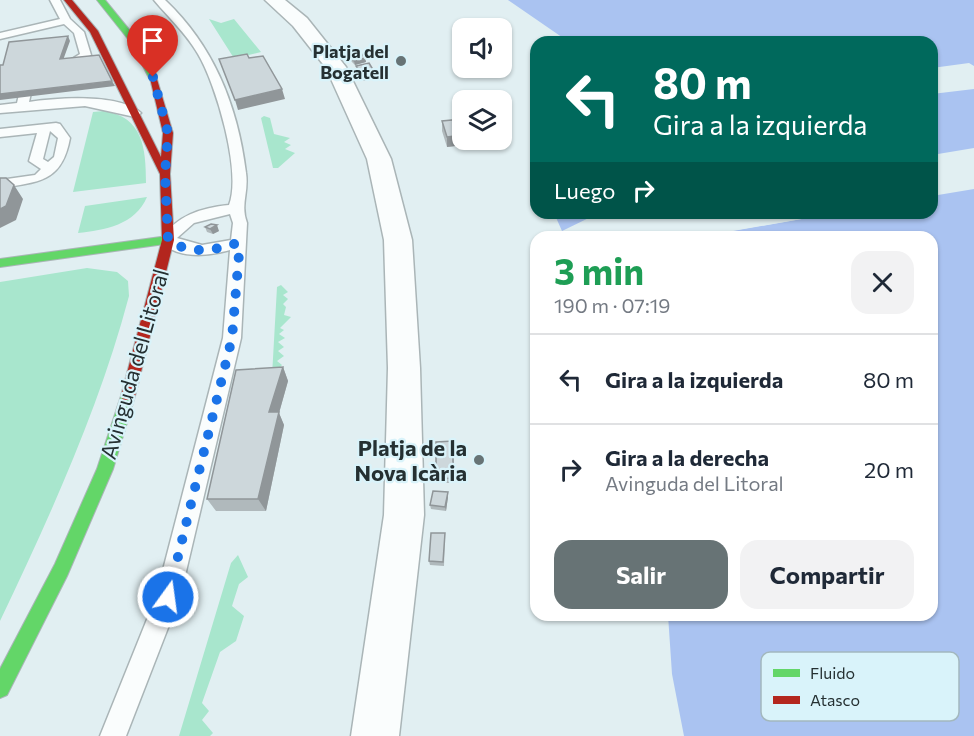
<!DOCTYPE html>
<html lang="es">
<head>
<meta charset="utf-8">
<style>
  body { margin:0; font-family:Commissioner,sans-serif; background:#f2f2f3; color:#1f2937; height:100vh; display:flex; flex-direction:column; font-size:22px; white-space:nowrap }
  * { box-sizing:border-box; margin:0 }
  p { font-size:20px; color:#747a83 }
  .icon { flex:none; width:33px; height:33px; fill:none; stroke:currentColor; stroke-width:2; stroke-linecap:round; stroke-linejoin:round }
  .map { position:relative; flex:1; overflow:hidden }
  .panel { position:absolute; left:530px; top:231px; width:408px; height:390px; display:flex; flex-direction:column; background:#fff; border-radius:18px; box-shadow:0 2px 4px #0004 }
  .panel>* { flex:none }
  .hud { position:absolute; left:530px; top:36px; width:408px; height:183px; border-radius:18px; box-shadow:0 2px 4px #0004; background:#00695c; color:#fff; overflow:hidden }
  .tools { position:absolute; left:452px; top:18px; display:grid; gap:12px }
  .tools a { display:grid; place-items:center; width:60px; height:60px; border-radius:12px; background:#fff; box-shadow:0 2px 4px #0004; font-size:30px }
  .pin { position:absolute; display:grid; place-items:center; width:51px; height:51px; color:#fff; margin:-62px -26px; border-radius:50% 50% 50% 0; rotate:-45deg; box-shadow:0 0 6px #0007 }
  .pin .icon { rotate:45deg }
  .me { position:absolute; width:66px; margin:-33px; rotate:14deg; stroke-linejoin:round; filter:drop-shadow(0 0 4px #0008) }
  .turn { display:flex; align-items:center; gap:21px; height:126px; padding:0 24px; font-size:27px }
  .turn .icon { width:78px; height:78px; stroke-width:2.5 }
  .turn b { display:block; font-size:42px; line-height:51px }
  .then { display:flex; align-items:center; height:57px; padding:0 24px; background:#0003; gap:12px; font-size:22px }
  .round { display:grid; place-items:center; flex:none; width:63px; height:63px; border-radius:18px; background:#f2f2f3 }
  .head { display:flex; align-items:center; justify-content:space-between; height:102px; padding:0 24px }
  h1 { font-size:36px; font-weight:700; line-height:45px; color:#1e9e55 }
  .cta { display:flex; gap:12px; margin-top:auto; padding:12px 24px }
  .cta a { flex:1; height:69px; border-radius:18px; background:#677375; color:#fff; font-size:24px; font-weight:700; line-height:69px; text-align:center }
  .cta a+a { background:#f2f2f3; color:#1f2937 }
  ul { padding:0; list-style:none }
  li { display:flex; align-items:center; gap:18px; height:90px; padding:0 24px; border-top:2px solid #e0e1e3 }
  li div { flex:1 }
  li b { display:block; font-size:22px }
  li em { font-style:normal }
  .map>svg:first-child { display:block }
  .green { fill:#a8e6cd }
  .water { fill:#aac3f1 }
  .pier { fill:#e1eff2 }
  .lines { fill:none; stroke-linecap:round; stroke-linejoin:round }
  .lane-casing { stroke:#aab5b7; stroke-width:3 }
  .street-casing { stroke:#aab5b7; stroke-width:3 }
  .fast-casing { stroke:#aab5b7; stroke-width:2 }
  .jam-casing { stroke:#aab5b7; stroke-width:2 }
  .lane { fill:#fafdfd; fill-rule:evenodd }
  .street { fill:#fafdfd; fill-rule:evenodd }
  .fast { fill:#63d668; fill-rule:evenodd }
  .jam { fill:#b3261e; fill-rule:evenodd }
  .wall { fill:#b0b9bc }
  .shaded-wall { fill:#909699 }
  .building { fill:#cdd7db; stroke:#909699; stroke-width:1.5 }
  .route { stroke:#1a73e8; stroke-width:10; stroke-dasharray:0 18 }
  .poi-dot { fill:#677375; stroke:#d9f3fa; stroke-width:2 }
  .labels { text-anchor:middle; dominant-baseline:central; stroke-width:4.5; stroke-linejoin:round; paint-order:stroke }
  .far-poi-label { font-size:18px; font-weight:bold; fill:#253032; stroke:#d9f3fa; text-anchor:end }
  .street-label { font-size:22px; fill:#253032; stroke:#d9f3fa }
  .poi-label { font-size:22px; font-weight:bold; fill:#253032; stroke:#d9f3fa; text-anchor:end }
  .key { fill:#d9f3fa; stroke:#a3b8be; stroke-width:1.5 }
  .key-label { font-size:16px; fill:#253032 }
</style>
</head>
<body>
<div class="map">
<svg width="974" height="736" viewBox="0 0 974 736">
  <rect width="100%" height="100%" fill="#e1eff2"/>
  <path class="green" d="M 209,19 L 221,23 L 234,19 L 261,52 L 240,57 L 237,63 Z
    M 104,111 C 143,117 146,148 146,183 L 73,192 L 93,112 Z
    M 264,116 L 270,118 L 274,134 L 290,138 L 284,142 L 291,145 L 285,149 L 295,153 L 278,168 L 273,168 L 261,118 Z
    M 147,197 C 135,225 105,230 78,233 L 85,206 Z
    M 87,268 L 117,272 L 128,281 L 129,296 C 99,409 50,516 0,621 L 0,282 Z
    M 281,285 L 288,292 L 283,295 L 288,299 L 283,304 L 286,307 L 284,315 L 291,317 L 280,328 L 284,330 L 279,334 L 285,338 L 278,342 L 284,347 L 278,351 L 284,356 L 277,361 L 282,365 L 272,376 L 277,287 Z
    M 238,555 L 248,577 L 239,584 L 232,606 L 244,616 L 236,641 L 220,652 L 202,703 L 209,711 L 202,720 L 213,733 L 210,736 L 179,736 L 231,563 Z"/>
  <path class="water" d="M 508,0 L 974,0 L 974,66 L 969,63 L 932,68 L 932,42 L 569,42 Z
    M 974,89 L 974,148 L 932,155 L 932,94 Z
    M 974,189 L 974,736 L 684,736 L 672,674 L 668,615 L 932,615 L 932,237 L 699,237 L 836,213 L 932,213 L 932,196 Z
    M 554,213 L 599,213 L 562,231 Z"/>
  <path class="pier" d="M 819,213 L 836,213 L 696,237 L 699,234 Z"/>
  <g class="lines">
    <defs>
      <path id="lane" d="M 50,0 L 60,0 L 70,19 L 84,32 L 91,55 L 63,72 L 59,71 L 59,67 L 80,54 L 74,33 L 64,24 L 0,39 L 0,33 L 60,19 Z
        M 154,0 L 165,0 C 214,46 238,107 246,173 C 249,193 240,204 247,223 L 241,338 L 180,597 L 126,736 L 100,736 L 156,597 L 223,338 L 230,250 C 209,256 176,260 160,240 C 177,215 201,208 229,205 C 242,172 216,84 198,54 C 186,33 169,18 154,0 ZM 230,214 L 233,223 L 231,240 L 202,245 L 177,238 L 194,223 Z
        M 34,73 L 40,76 L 34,79 L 29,102 C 57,98 119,93 141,113 L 135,117 L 85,106 L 0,113 L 0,105 L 17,103 L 23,77 Z
        M 56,123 L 60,124 L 70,138 C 62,182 39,182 0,188 L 0,180 L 35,175 L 41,169 L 29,161 L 37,133 L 0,137 L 0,129 ZM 50,131 L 58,138 L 54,157 L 48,162 L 43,159 Z"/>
      <path id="street" d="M 265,0 L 285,0 L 307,18 L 346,67 L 391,159 L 412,240 L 420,368 L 424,515 L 399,736 L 351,736 L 384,515 L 388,368 L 384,240 L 367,159 L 326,68 L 293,26 Z"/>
      <path id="fast" d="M 97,0 L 105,0 L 140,43 L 156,76 L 155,78 L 149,78 L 132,44 Z
        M 168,236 L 172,237 L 172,243 L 0,267 L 0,259 Z
        M 128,390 L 133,392 L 135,396 L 113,469 L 67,576 L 7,695 L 0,698 L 0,669 L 55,564 L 97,469 L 121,396 L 123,392 Z"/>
      <path id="jam" d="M 64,0 L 72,0 L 98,31 L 161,157 L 163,133 L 149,74 L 156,76 L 173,133 L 170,174 L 174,240 L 135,396 L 133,400 L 123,400 L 121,396 L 162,240 L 160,174 L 90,32 Z"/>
    </defs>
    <use href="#lane" class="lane-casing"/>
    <use href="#street" class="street-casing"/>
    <use href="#fast" class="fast-casing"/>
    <use href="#jam" class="jam-casing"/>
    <use href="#lane" class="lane"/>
    <use href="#street" class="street"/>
    <use href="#fast" class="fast"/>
    <use href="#jam" class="jam"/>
  </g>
  <path class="wall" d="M 350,56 L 365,58 L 366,62 L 355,65 L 351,61 Z
    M 356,66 L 376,78 L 364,81 L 357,71 Z
    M 442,121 L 505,140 L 447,147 L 442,131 Z
    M 205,227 L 219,231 L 213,234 L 207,232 Z
    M 283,367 L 288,381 L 279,413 L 284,425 L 266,511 L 216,511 L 207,499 Z
    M 453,441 L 454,483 L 436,483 L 436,479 Z
    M 448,492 L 448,497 L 446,511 L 431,509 L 430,505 Z
    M 445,533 L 444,566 L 430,565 L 429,561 Z"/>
  <path class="shaded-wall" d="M 68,36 L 70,41 L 62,63 L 60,59 Z
    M 365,58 L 366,62 L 355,65 L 354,61 Z
    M 375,73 L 376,78 L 364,81 L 363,76 Z
    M 112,81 L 115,86 L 0,100 L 0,94 Z
    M 282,89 L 285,99 L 238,110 L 235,100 Z
    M 501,130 L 505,130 L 505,140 L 447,147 L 447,137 L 462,135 L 462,140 L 501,140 Z
    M 14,185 L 23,199 L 16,220 L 0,228 L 0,209 Z
    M 217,225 L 219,231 L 213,234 L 210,229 Z
    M 283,367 L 288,381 L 279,413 L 284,425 L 266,511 L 258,499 L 269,412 Z
    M 448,492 L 448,497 L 446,511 L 445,507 Z"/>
  <path class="building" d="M 68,36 L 60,59 L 99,55 L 112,81 L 0,94 L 0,65 L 3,65 L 9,42 Z
    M 361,53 L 365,58 L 354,61 L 350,56 Z
    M 247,54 L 249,58 L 263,56 L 282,89 L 235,100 L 219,59 Z
    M 369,63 L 375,73 L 363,76 L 356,66 Z
    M 462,119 L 462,135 L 447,137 L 442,121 Z
    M 501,120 L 505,130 L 501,130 Z
    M 0,178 L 6,178 L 14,185 L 6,206 L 0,209 Z
    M 211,224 L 217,225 L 210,229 L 205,227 Z
    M 283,367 L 269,412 L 279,412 L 258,499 L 207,499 L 236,370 Z
    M 453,441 L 453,478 L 436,479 L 436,442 Z
    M 433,491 L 448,492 L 445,507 L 430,505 Z
    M 431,533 L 445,533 L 443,562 L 429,561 Z"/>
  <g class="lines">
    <path class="route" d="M 153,77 L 168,133 L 165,174 L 168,240 C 191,255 213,251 237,243 L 239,254 L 232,338 L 168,597"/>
  </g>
  <g class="poi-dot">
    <circle cx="401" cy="61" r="6"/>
    <circle cx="479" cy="460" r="6"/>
  </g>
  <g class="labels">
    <g class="far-poi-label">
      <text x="389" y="51">Platja del<tspan x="389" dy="21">Bogatell</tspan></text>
    </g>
    <g class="street-label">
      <text transform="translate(134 364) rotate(-74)">Avinguda del Litoral</text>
    </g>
    <g class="poi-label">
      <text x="467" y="447">Platja de la<tspan x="467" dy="25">Nova Icària</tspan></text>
    </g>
  </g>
  <rect x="761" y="652" width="198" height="69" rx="9" class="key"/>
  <rect x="773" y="669" width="27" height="8" fill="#63d668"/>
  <rect x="773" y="696" width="27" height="8" fill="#b3261e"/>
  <g class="key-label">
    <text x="810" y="679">Fluido</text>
    <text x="810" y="706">Atasco</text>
  </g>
</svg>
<div class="tools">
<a><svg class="icon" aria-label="sound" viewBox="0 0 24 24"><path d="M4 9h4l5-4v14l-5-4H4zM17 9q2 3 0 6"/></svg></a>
<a><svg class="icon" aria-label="layers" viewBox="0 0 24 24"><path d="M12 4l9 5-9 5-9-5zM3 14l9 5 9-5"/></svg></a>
</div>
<div class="pin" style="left:153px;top:77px;background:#d93025"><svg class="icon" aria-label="arrive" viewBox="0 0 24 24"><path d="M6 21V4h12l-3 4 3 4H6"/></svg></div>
<svg class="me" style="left:168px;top:597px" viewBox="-20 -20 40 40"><circle r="17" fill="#1a73e8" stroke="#fff" stroke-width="3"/><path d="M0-11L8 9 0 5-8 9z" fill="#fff"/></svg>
<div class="hud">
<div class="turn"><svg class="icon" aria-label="left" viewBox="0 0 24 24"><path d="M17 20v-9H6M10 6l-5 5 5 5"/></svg><div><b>80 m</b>Gira a la izquierda</div></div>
<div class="then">Luego<svg class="icon" aria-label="right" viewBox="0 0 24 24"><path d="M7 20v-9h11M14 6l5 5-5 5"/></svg></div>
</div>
<section class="panel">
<div class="head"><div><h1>3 min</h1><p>190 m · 07:19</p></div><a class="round"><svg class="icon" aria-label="close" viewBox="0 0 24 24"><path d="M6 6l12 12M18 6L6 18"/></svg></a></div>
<ul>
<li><svg class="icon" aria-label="left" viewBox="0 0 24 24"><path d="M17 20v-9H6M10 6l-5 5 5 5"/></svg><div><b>Gira a la izquierda</b></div><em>80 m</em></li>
<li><svg class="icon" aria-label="right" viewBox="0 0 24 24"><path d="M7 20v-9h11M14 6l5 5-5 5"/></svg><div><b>Gira a la derecha</b><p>Avinguda del Litoral</p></div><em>20 m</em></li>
</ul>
<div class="cta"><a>Salir</a><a>Compartir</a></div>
</section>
</div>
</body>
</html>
